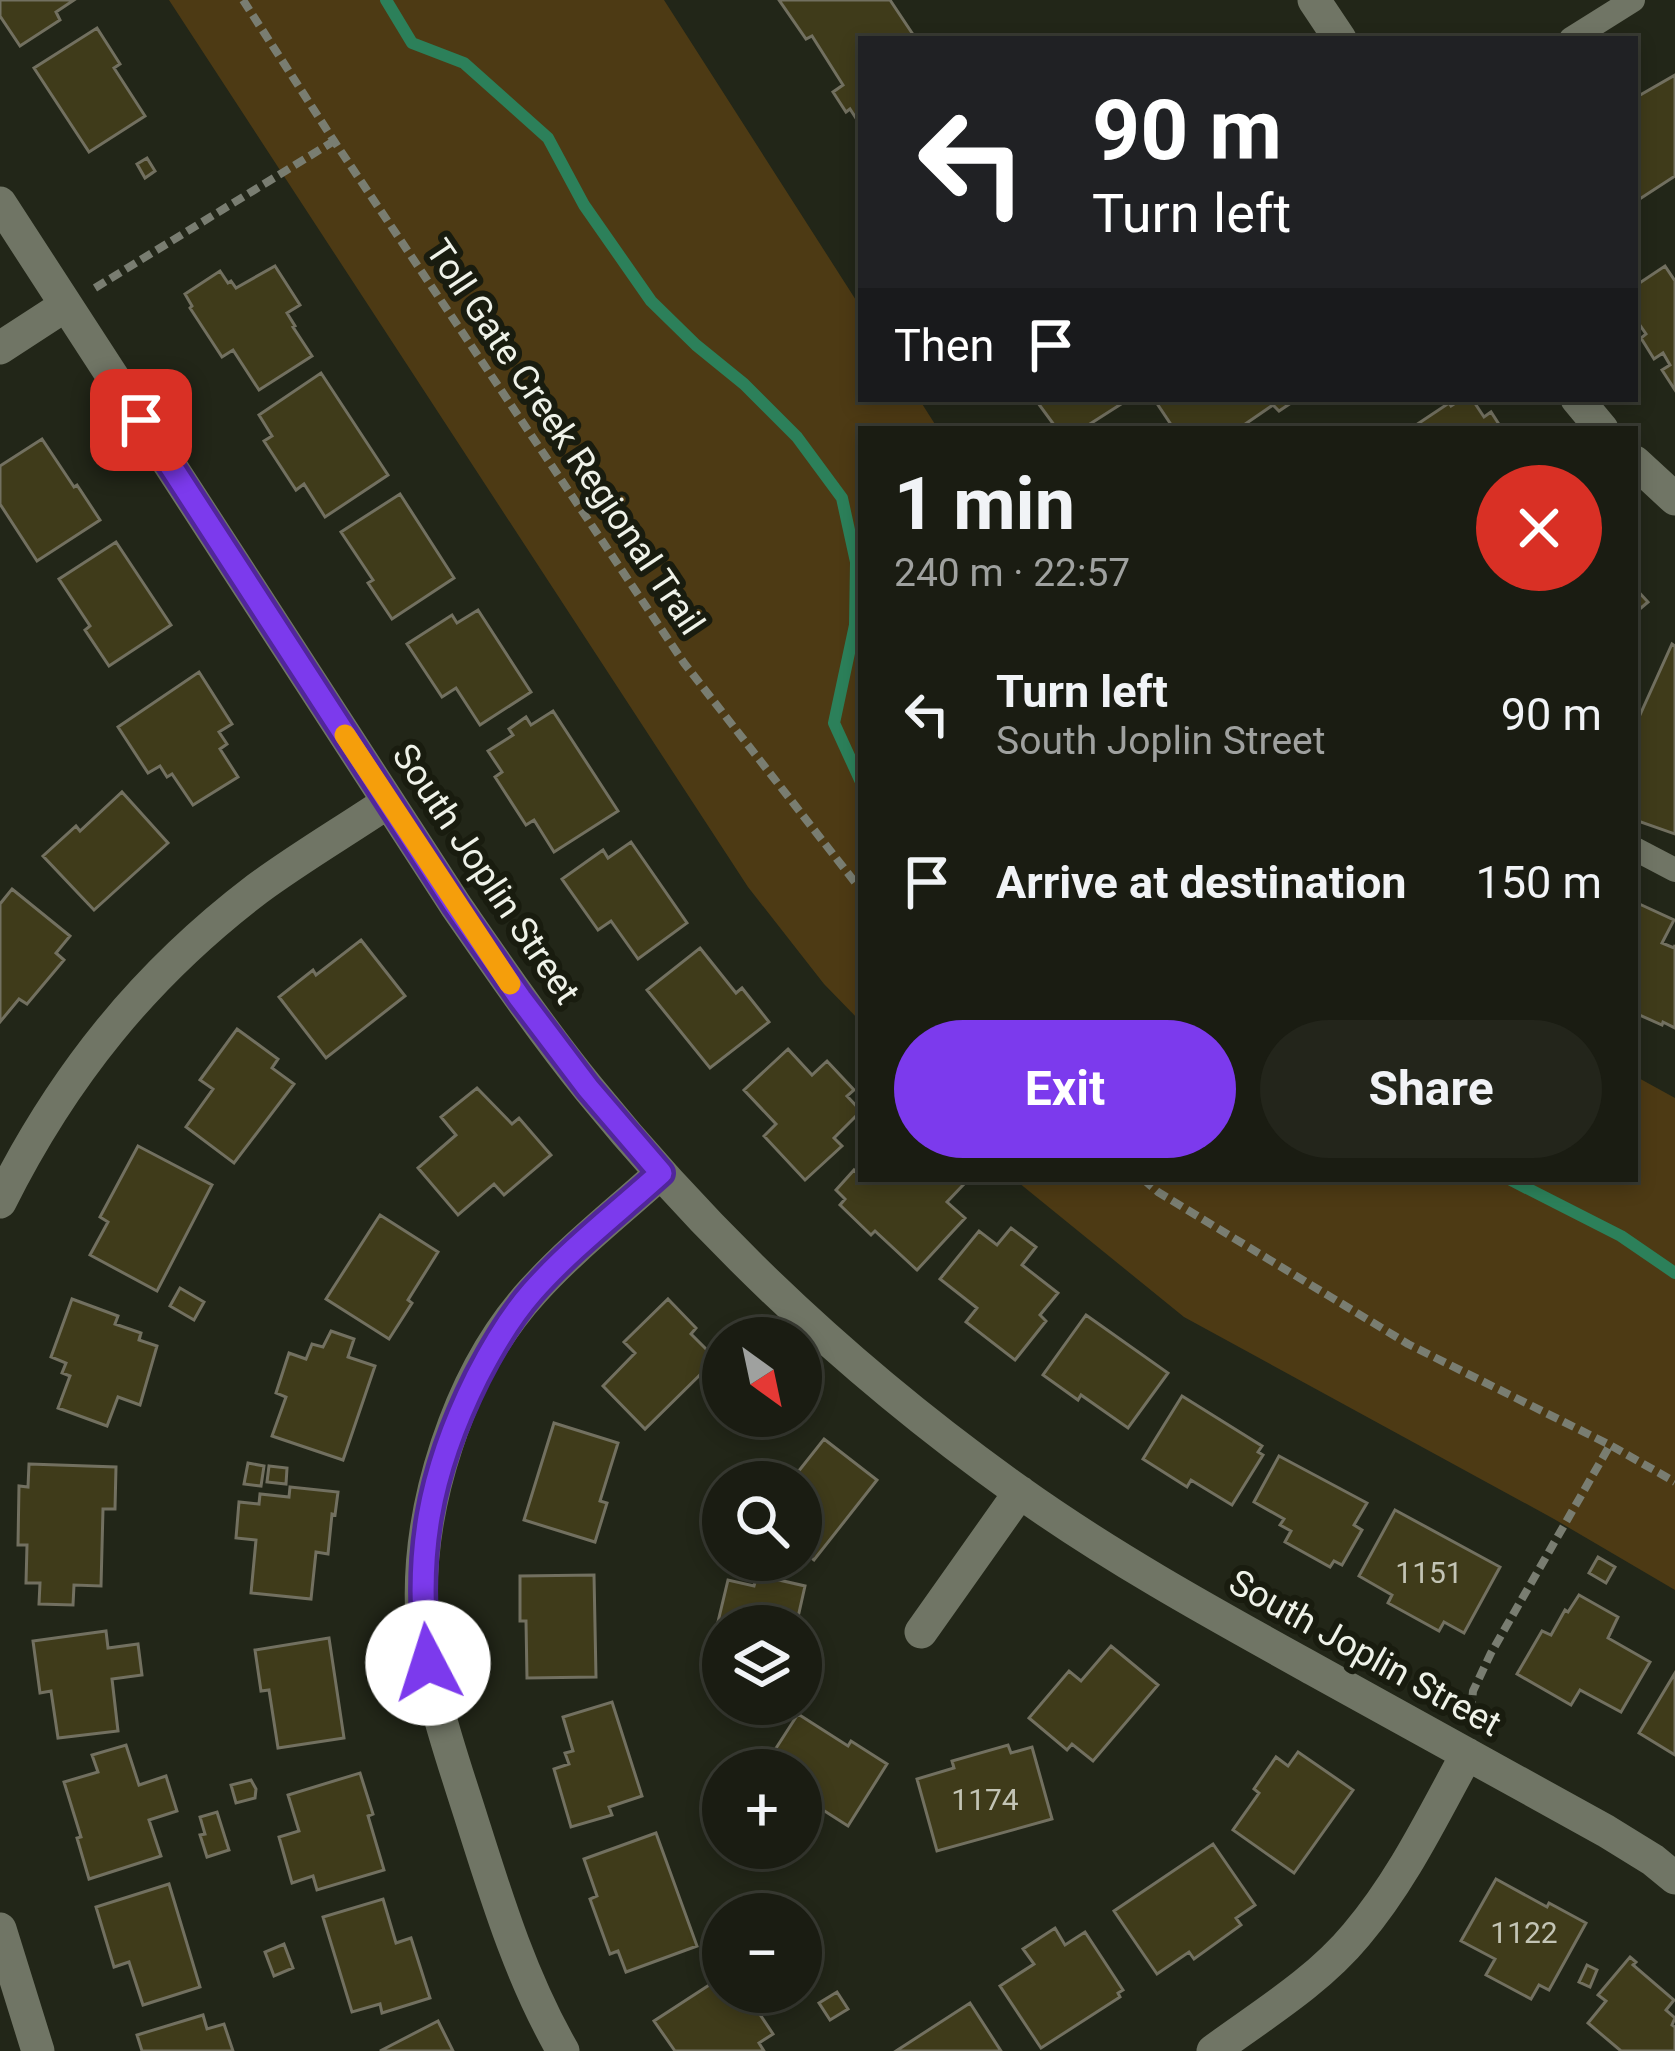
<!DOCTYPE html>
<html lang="en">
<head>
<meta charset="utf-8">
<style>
  body { margin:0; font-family:Roboto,sans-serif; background:#23251b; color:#f1f3f6; height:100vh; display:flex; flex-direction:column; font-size:45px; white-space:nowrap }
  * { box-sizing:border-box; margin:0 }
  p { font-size:39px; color:#9fa19f }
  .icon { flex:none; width:66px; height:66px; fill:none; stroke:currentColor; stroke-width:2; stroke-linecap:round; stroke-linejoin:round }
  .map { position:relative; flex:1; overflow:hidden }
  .panel { position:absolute; left:858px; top:426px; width:780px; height:756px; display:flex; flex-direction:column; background:#1a1c12; border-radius:0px; box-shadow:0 6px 18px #0003,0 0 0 3px #383a32 }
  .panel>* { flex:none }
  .banner { position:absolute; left:858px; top:36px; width:780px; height:366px; border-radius:0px; box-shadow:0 6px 18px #0003,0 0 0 3px #383a32; background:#202124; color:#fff; overflow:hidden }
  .needle { width:78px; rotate:147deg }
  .controls { position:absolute; left:702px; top:1317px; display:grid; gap:24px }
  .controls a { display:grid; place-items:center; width:120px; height:120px; border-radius:50%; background:#1a1c12; box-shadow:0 6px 18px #0003,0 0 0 3px #383a32; font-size:60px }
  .pin { position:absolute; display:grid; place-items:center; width:102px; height:102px; color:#fff; margin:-51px; border-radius:24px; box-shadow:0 6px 18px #0006 }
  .me { position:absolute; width:132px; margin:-66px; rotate:355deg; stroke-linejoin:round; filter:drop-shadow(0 0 9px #0008) }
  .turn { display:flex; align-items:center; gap:42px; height:252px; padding:0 36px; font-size:54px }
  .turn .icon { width:156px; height:156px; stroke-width:2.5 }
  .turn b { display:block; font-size:84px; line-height:102px }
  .then { display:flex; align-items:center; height:114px; padding:0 36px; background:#0003; gap:24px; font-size:45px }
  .round { display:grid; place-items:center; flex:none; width:126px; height:126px; border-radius:63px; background:#23251b }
  .summary { display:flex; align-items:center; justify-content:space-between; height:204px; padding:0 36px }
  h1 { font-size:72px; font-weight:700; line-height:90px }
  .cta { display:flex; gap:24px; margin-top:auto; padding:24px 36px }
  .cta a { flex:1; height:138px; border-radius:72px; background:#7c3aed; color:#fff; font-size:48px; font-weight:700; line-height:138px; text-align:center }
  .cta a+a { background:#23251b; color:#f1f3f6 }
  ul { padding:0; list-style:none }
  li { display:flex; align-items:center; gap:36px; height:168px; padding:0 36px }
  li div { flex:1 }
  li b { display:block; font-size:45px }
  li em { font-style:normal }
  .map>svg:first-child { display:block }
  .green { fill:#4d3a14 }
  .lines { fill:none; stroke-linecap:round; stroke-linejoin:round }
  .stream { stroke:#2c805a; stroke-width:12 }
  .building { fill:#3f3b1a; stroke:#727060; stroke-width:3 }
  .path { stroke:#797d71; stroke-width:8; stroke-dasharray:12 6; stroke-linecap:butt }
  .service { stroke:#707565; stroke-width:24 }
  .minor { stroke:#707565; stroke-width:33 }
  .route-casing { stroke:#51269a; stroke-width:30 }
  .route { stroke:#7c3aed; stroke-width:21 }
  .slow { stroke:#f59e0b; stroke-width:21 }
  .labels { text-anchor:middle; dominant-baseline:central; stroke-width:12; stroke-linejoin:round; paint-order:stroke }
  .number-label { font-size:30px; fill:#c3c4b5 }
  .street-label { font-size:36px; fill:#eff2e9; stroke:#191c0f }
</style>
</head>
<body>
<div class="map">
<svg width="1675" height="2051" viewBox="0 0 1675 2051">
  <rect width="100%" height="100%" fill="#222618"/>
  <path class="green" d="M 169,0 L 664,0 L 861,308 L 861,399 L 919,399 L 938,429 L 861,429 L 861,1022 L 824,984 L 748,887 Z
    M 1635,1076 L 1675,1098 L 1675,1590 L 1554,1519 L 1184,1317 L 1014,1179 L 1635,1179 Z"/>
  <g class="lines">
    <path class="stream" d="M 386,0 L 412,43 L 464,63 L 548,138 L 584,205 L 651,301 L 696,345 L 744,384 L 797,437 L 842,498 L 856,562 L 855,625 L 834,723 L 861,782
      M 1509,1179 L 1621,1236 L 1675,1273"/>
  </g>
  <path class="building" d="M 0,0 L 74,0 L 56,12 L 60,20 L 20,46 L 0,16 Z
    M 779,0 L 890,0 L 916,39 L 861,39 L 861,126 L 850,109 L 846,112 L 833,92 L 843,85 L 812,36 L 806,39 Z
    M 97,28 L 120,64 L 114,68 L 145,116 L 89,152 L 34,68 Z
    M 1675,75 L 1675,176 L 1635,202 L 1635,110 L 1637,109 L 1635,98 Z
    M 147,158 L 155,171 L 145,178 L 137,164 Z
    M 275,266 L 300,305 L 287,313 L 295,326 L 293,327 L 312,356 L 259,390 L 233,350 L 222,357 L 190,308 L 192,306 L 185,294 L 220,271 L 228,283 L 231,281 L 236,288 Z
    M 1665,266 L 1675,281 L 1675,390 L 1662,370 L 1670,365 L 1663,353 L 1654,359 L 1641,338 L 1646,334 L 1635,318 L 1635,286 Z
    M 321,373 L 388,475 L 325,517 L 304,484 L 296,490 L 264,441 L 272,436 L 259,415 Z
    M 1035,399 L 1129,399 L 1082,429 L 1057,429 Z
    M 1154,399 L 1297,399 L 1279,411 L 1273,405 L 1238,429 L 1174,429 Z
    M 1462,399 L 1472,399 L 1484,417 L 1491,412 L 1502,429 L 1410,429 L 1449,403 L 1451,406 Z
    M 42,439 L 74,487 L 77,485 L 100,520 L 37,561 L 0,504 L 0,466 Z
    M 400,494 L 454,578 L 392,619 L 368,583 L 373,580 L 341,532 Z
    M 116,542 L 171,625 L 109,666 L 85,630 L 90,626 L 59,579 Z
    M 1635,588 L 1648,602 L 1635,613 Z
    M 478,610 L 531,692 L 480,725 L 456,688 L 442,697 L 407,644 L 452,615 L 457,623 Z
    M 1672,644 L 1675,646 L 1675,834 L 1635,820 L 1635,726 Z
    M 199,672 L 232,724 L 219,732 L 227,744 L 220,749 L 238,777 L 193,805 L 172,774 L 167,777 L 160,766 L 148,773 L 118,727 Z
    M 553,711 L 618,811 L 554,852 L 534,820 L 526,825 L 495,777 L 502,772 L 488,751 L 513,735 L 509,729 L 526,717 L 531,725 Z
    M 122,792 L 168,843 L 94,910 L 43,856 L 76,826 L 80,831 Z
    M 631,842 L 687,923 L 638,959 L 611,921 L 598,930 L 562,879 L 603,850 L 608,858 Z
    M 12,889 L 70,936 L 56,953 L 64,960 L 27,1004 L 19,999 L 0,1022 L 0,904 Z
    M 1635,902 L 1674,920 L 1662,943 L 1674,948 L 1675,945 L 1675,1028 L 1663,1022 L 1662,1025 L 1635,1013 Z
    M 361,940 L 405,996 L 326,1058 L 279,997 L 313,970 L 316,975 Z
    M 700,948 L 736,993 L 742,988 L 769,1022 L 710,1068 L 647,990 Z
    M 237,1029 L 278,1059 L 272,1068 L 294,1084 L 234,1163 L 186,1127 L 213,1089 L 200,1080 Z
    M 788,1049 L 812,1075 L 827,1061 L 854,1090 L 847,1096 L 861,1111 L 834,1138 L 842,1146 L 805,1180 L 764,1136 L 776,1124 L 744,1090 Z
    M 477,1088 L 512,1124 L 519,1118 L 551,1155 L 504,1195 L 494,1184 L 458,1215 L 418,1168 L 456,1135 L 441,1117 Z
    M 138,1146 L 212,1185 L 157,1291 L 90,1255 L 108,1222 L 100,1217 Z
    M 854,1170 L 864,1180 L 959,1179 L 964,1184 L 947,1202 L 965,1218 L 917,1270 L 875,1231 L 871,1235 L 840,1205 L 845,1199 L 836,1190 Z
    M 380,1215 L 438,1252 L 408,1300 L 412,1303 L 389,1339 L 326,1299 Z
    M 1011,1228 L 1036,1247 L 1022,1265 L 1058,1293 L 1040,1315 L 1046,1321 L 1015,1360 L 966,1322 L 977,1308 L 940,1279 L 979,1231 L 997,1245 Z
    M 180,1288 L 204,1302 L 194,1320 L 170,1306 Z
    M 72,1299 L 118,1316 L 115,1324 L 141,1333 L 139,1340 L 157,1346 L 140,1405 L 118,1397 L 107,1426 L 58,1408 L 70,1376 L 62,1373 L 66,1363 L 51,1357 Z
    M 668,1299 L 696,1328 L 691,1334 L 716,1359 L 645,1429 L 603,1386 L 635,1353 L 624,1342 Z
    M 1086,1315 L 1168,1373 L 1128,1428 L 1081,1395 L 1078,1400 L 1043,1375 Z
    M 331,1331 L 354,1339 L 348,1357 L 375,1366 L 343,1460 L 272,1436 L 286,1397 L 276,1393 L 289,1353 L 306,1359 L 312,1344 L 323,1347 Z
    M 1182,1396 L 1262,1446 L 1258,1452 L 1263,1455 L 1232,1505 L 1191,1480 L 1187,1487 L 1143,1459 Z
    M 554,1423 L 618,1443 L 600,1501 L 607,1503 L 595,1542 L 524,1520 Z
    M 824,1439 L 877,1480 L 814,1560 L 801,1550 L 801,1482 L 790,1482 Z
    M 1279,1456 L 1367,1503 L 1354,1525 L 1362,1530 L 1342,1565 L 1334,1561 L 1330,1567 L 1285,1542 L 1291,1531 L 1280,1525 L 1284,1519 L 1254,1502 Z
    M 248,1463 L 264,1466 L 261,1486 L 244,1484 Z
    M 29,1464 L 116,1467 L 115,1509 L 103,1509 L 101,1586 L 74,1585 L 73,1605 L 39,1604 L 40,1583 L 26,1583 L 27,1545 L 18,1545 L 19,1486 L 28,1487 Z
    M 269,1466 L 287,1468 L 286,1484 L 267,1482 Z
    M 290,1487 L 338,1492 L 335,1515 L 332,1514 L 328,1554 L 316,1552 L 311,1599 L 251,1593 L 256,1540 L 236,1538 L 239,1502 L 259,1504 L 260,1494 L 289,1497 Z
    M 715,1500 L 723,1505 L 723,1522 L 708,1512 Z
    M 1395,1510 L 1500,1567 L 1464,1633 L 1444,1622 L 1439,1631 L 1388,1603 L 1392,1595 L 1359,1576 Z
    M 1598,1557 L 1615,1567 L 1606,1583 L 1589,1573 Z
    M 594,1575 L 596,1677 L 527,1678 L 526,1621 L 520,1621 L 520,1576 Z
    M 757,1575 L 805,1586 L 796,1626 L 723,1626 L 723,1680 L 705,1676 L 728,1580 L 754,1586 Z
    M 1579,1595 L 1618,1617 L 1608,1638 L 1650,1662 L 1621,1712 L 1580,1690 L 1571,1705 L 1517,1674 L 1542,1631 L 1551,1635 L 1565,1610 L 1568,1612 Z
    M 106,1631 L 108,1648 L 138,1644 L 142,1675 L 112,1679 L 118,1731 L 58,1738 L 51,1691 L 40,1693 L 33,1641 Z
    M 329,1638 L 344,1738 L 278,1748 L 269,1690 L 261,1691 L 255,1650 Z
    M 1111,1646 L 1158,1685 L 1093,1761 L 1072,1744 L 1067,1750 L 1029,1718 L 1069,1671 L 1081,1681 Z
    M 1675,1673 L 1675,1755 L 1639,1733 Z
    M 612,1702 L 642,1796 L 609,1807 L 612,1815 L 571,1827 L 554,1769 L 569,1764 L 565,1753 L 573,1751 L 563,1717 Z
    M 798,1714 L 848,1746 L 851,1741 L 887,1764 L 848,1826 L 801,1796 L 801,1770 L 762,1770 Z
    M 126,1745 L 139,1785 L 166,1776 L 177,1811 L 149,1820 L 161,1856 L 89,1879 L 77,1838 L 81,1837 L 64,1782 L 98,1772 L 92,1755 Z
    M 1008,1745 L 1011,1753 L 1032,1747 L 1052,1819 L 937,1851 L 917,1779 L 954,1768 L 952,1761 Z
    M 1298,1752 L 1353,1790 L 1294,1873 L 1233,1830 L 1259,1793 L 1254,1789 L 1276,1757 L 1288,1766 Z
    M 360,1773 L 373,1814 L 368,1816 L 384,1870 L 317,1890 L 313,1876 L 292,1883 L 279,1837 L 299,1831 L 288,1795 Z
    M 251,1780 L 256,1789 L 255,1798 L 236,1803 L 231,1785 Z
    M 217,1812 L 229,1850 L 207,1857 L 200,1835 L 205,1834 L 200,1817 Z
    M 656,1833 L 697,1946 L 626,1972 L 618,1951 L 610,1954 L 590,1899 L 597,1896 L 584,1859 Z
    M 1213,1844 L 1255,1905 L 1236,1918 L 1241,1925 L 1194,1959 L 1189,1952 L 1157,1974 L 1114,1911 Z
    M 1496,1879 L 1547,1907 L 1549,1903 L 1586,1923 L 1549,1990 L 1539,1985 L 1531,1999 L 1486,1975 L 1495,1959 L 1461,1941 Z
    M 169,1884 L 200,1987 L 143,2005 L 129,1962 L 114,1967 L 96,1907 Z
    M 383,1899 L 396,1943 L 411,1938 L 430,1998 L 382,2013 L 380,2004 L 352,2012 L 323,1917 Z
    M 1055,1928 L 1065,1945 L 1085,1932 L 1123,1990 L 1118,1993 L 1120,1997 L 1041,2048 L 1000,1986 L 1034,1964 L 1023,1949 Z
    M 284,1944 L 293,1968 L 274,1976 L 265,1952 Z
    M 1630,1957 L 1636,1962 L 1633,1965 L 1674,2000 L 1666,2010 L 1675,2018 L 1672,2025 L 1675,2027 L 1675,2051 L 1621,2051 L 1588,2023 L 1606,2001 L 1598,1995 Z
    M 1587,1965 L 1597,1970 L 1590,1987 L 1579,1982 Z
    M 723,1976 L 723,1992 L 745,1992 L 773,2034 L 759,2043 L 764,2051 L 675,2051 L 654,2021 Z
    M 837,1992 L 848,2009 L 830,2020 L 819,2003 Z
    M 970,2003 L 1001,2051 L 896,2051 Z
    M 203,2015 L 207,2029 L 224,2024 L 233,2051 L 142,2051 L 137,2035 Z
    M 438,2021 L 453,2051 L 380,2051 Z"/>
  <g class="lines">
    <path class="path" d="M 243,0 L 334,141 L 684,663 L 861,890
      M 95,288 L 334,141
      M 1143,1179 L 1158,1192 L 1408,1344 L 1610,1445 L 1675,1482
      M 1471,1713 L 1473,1691 L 1491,1653 L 1610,1445"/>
    <path class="service" d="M 1571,39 L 1633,0
      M 1635,849 L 1675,870"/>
    <path class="minor" d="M 1314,0 L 1340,39
      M 0,203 L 456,906 C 499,968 542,1031 589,1089 C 713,1242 858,1377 1018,1491 C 1112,1558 1212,1613 1313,1669 C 1411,1723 1509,1777 1606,1831 L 1653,1860 L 1675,1878
      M 0,348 L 66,305
      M 1577,399 L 1602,429
      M 1635,462 L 1675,499
      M 0,1202 C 63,1076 144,975 257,889 C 299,858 345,831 388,802
      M 921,1632 L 1020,1492
      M 0,1929 L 38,2051
      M 563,2051 C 520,1976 496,1896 470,1814 C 450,1751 427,1687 422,1620 C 415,1510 458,1373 533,1291 C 572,1248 618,1212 661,1173
      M 1213,2051 C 1262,2015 1317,1982 1356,1935 C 1402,1881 1433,1816 1467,1754"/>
  </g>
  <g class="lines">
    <defs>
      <path id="route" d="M 141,420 L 456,906 L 520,998 L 588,1088 L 661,1173 C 618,1212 570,1249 532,1292 C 510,1317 492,1348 477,1377 C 429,1473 414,1556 428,1663"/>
    </defs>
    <use href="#route" class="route-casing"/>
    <use href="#route" class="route"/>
    <path class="slow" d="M 345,735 L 510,984"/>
  </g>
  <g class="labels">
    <g class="number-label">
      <text x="1429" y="1572">1151</text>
      <text x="985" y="1799">1174</text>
      <text x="1524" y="1932">1122</text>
    </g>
    <g class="street-label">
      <text transform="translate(565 437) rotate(56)">Toll Gate Creek Regional Trail</text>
      <text transform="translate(486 874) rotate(56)">South Joplin Street</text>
      <text transform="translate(1365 1653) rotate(29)">South Joplin Street</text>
    </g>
  </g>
</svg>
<div class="controls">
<a><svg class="needle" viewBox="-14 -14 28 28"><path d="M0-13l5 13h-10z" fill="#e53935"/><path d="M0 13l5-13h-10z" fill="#9fa19f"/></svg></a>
<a><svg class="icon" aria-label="search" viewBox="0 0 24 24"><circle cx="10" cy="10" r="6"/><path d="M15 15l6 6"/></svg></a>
<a><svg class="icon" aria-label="layers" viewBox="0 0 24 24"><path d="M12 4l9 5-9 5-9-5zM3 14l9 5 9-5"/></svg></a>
<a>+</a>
<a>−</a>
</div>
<div class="pin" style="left:141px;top:420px;background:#d93025"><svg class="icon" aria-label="arrive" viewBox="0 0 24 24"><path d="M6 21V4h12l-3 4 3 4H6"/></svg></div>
<svg class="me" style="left:428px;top:1663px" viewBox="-20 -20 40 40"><circle r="19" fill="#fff"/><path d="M0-13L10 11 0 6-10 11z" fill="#7c3aed"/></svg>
<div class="banner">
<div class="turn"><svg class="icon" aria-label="left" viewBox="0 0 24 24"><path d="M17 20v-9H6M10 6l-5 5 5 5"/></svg><div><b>90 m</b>Turn left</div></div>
<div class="then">Then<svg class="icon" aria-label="arrive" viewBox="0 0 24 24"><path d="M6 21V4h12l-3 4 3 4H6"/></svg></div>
</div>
<section class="panel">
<div class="summary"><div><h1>1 min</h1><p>240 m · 22:57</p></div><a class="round" style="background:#d93025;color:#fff"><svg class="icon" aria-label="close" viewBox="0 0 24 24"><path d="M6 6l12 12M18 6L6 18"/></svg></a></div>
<ul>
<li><svg class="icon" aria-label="left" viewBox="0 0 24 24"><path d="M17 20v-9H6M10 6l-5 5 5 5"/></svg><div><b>Turn left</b><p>South Joplin Street</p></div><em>90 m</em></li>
<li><svg class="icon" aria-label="arrive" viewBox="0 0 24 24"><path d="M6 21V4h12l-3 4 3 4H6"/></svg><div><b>Arrive at destination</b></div><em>150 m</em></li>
</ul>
<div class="cta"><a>Exit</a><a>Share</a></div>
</section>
</div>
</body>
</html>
